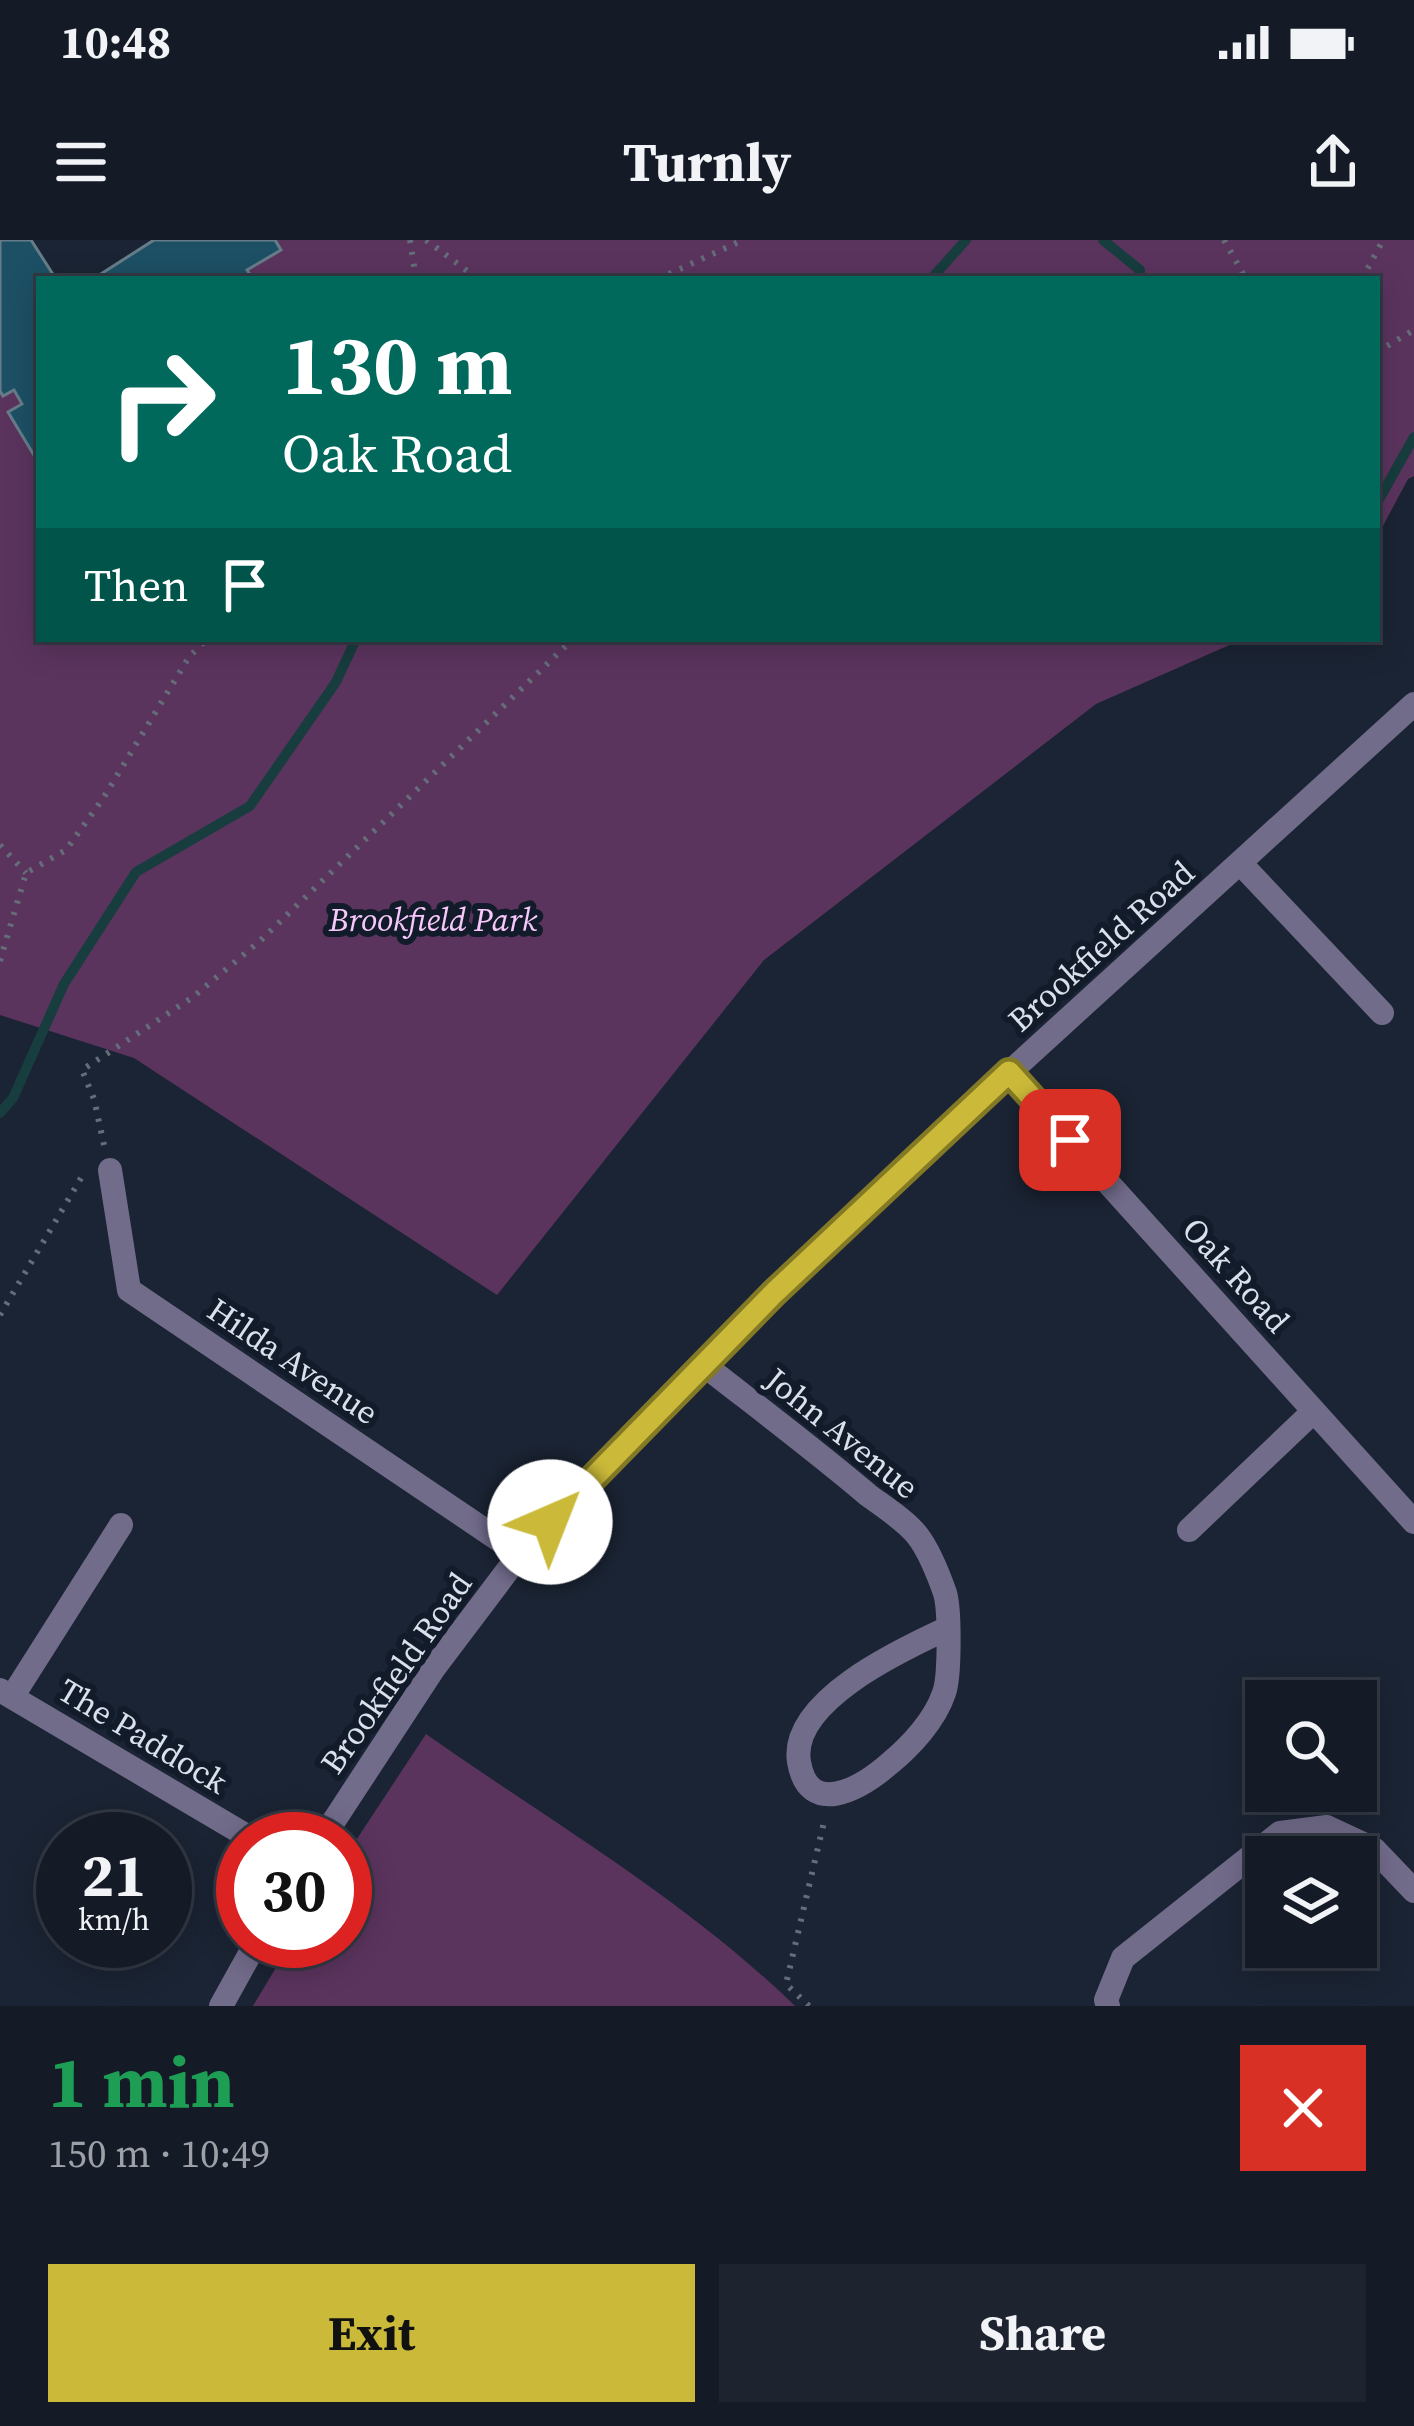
<!DOCTYPE html>
<html lang="en">
<head>
<meta charset="utf-8">
<style>
  body { margin:0; font-family:"Source Serif 4",serif; background:#1d242f; color:#f1f3f6; height:100vh; display:flex; flex-direction:column; font-size:45px; white-space:nowrap }
  * { box-sizing:border-box; margin:0 }
  p { font-size:39px; color:#9da1a7 }
  .icon { flex:none; width:66px; height:66px; fill:none; stroke:currentColor; stroke-width:2; stroke-linecap:round; stroke-linejoin:round }
  .map { position:relative; height:1766px; overflow:hidden }
  .details { display:flex; flex-direction:column; background:#141b27; flex:1 }
  .details>* { flex:none }
  .banner { position:absolute; left:36px; top:36px; width:1344px; height:366px; border-radius:0px; box-shadow:0 6px 30px #0003,0 0 0 3px #333944; background:#00695c; color:#fff; overflow:hidden }
  .buttons { position:absolute; left:1245px; top:1440px; display:grid; gap:24px }
  .buttons a { display:grid; place-items:center; width:132px; height:132px; border-radius:0px; background:#141b27; box-shadow:0 6px 30px #0003,0 0 0 3px #333944; font-size:60px }
  .speed { position:absolute; left:36px; top:1572px; display:flex; gap:24px; font-size:60px; font-weight:700; text-align:center }
  .speed>* { display:grid; place-content:center; width:156px; height:156px; border-radius:50%; background:#141b27; box-shadow:0 6px 30px #0003,0 0 0 3px #333944; line-height:1 }
  .speed small { font-size:30px; font-weight:400 }
  .speed .limit { border:18px solid #d22; background:#fff; color:#111 }
  .pin { position:absolute; display:grid; place-items:center; width:102px; height:102px; color:#fff; margin:-51px; border-radius:24px; box-shadow:0 6px 18px #0006 }
  .me { position:absolute; width:132px; margin:-66px; rotate:44deg; stroke-linejoin:round; filter:drop-shadow(0 0 9px #0008) }
  .turn { display:flex; align-items:center; gap:42px; height:252px; padding:0 48px; font-size:54px }
  .turn .icon { width:156px; height:156px; stroke-width:2.5 }
  .turn b { display:block; font-size:84px; line-height:102px }
  .then { display:flex; align-items:center; height:114px; padding:0 48px; background:#0003; gap:24px; font-size:45px }
  .round { display:grid; place-items:center; flex:none; width:126px; height:126px; border-radius:0px; background:#1d242f }
  .headline { display:flex; align-items:center; justify-content:space-between; height:204px; padding:0 48px }
  h1 { font-size:72px; font-weight:700; line-height:90px; color:#1e9e55 }
  .action { display:flex; gap:24px; margin-top:auto; padding:24px 48px }
  .action a { flex:1; height:138px; border-radius:0px; background:#cbba39; color:#111; font-size:48px; font-weight:700; line-height:138px; text-align:center }
  .action a+a { background:#1d242f; color:#f1f3f6 }
  .status { display:flex; justify-content:space-between; align-items:center; height:84px; padding:0 60px; background:#141b27; direction:ltr }
  .status svg { height:33px; fill:currentColor }
  header { display:flex; justify-content:space-between; align-items:center; height:156px; padding:0 48px; background:#141b27; font-size:54px; font-weight:700 }
  .map>svg:first-child { display:block }
  .green { fill:#5b345e }
  .lines { fill:none; stroke-linecap:round; stroke-linejoin:round }
  .stream { stroke:#173d3e; stroke-width:10 }
  .building { fill:#1d5065; stroke:#667d89; stroke-width:3 }
  .path { stroke:#656d7b; stroke-width:6; stroke-dasharray:3 9; stroke-linecap:butt }
  .minor { stroke:#726c8b; stroke-width:24 }
  .route-casing { stroke:#847925; stroke-width:30 }
  .route { stroke:#cbba39; stroke-width:21 }
  .labels { text-anchor:middle; dominant-baseline:central; stroke-width:12; stroke-linejoin:round; paint-order:stroke }
  .park-label { font-size:33px; font-style:italic; fill:#f7c9fa; stroke:#121b2a }
  .street-label { font-size:33px; fill:#dbe1ec; stroke:#121b2a }
</style>
</head>
<body>
<div class="status"><b>10:48</b><svg viewBox="0 0 49 12"><path d="M0 12V9h3v3zM5 12V6h3v6zM10 12V3h3v9zM15 12V0h3v12zM26 1h20v11H26zM47 4h2v5h-2z"/></svg></div>
<header><svg class="icon" aria-label="menu" viewBox="0 0 24 24"><path d="M4 6h16M4 12h16M4 18h16"/></svg>Turnly<svg class="icon" aria-label="share" viewBox="0 0 24 24"><path d="M12 15V3M7 8l5-5 5 5M5 13v7h14v-7"/></svg></header>
<div class="map">
<svg width="1414" height="1766" viewBox="0 0 1414 1766">
  <rect width="100%" height="100%" fill="#1b2434"/>
  <path class="green" d="M 275,0 L 1414,0 L 1414,236 L 1408,239 L 1377,297 L 1377,39 L 253,39 L 247,30 L 280,10 Z
    M 14,150 L 22,164 L 9,173 L 39,221 L 39,399 L 1243,399 L 1096,464 L 764,720 L 497,1055 L 134,818 L 0,775 L 0,151 L 4,156 Z
    M 426,1494 C 551,1582 685,1659 795,1766 L 253,1766 L 292,1701 L 345,1701 L 345,1617 Z"/>
  <g class="lines">
    <path class="stream" d="M 1103,0 L 1140,30 L 1139,39
      M 931,39 L 966,0
      M 1377,263 L 1414,197
      M 0,873 L 13,858 L 64,744 L 136,632 L 250,566 L 336,442 L 356,399"/>
  </g>
  <path class="building" d="M 0,0 L 31,0 L 56,39 L 39,39 L 38,222 L 8,172 L 22,164 L 14,150 L 3,156 L 0,151 Z
    M 154,0 L 275,0 L 281,10 L 247,30 L 253,39 L 93,39 Z"/>
  <g class="lines">
    <path class="path" d="M 410,0 L 416,39
      M 426,0 L 478,39
      M 1224,0 L 1246,39
      M 658,39 L 743,0
      M 1362,39 L 1383,0
      M 1377,112 L 1414,90
      M 0,605 L 26,633
      M 0,721 L 26,633 L 66,610 L 104,557 L 189,417 L 207,399
      M 104,905 L 94,859 L 82,830 L 193,757 L 261,700 L 573,399
      M 0,1075 L 84,933
      M 809,1766 L 786,1744 L 824,1582"/>
    <path class="minor" d="M 1241,624 L 1382,773
      M 1009,833 L 1414,1282
      M 110,930 L 129,1050 L 520,1314
      M 704,1125 C 759,1168 815,1210 868,1255 C 884,1267 905,1280 917,1295 C 928,1309 939,1336 945,1353 C 950,1370 950,1437 944,1453 C 935,1480 911,1506 889,1524 C 861,1548 809,1579 799,1522 C 789,1461 903,1409 946,1389
      M 1189,1290 L 1314,1171
      M 0,1450 L 252,1599
      M 12,1457 L 121,1285
      M 322,1599 L 434,1428 L 520,1314 L 775,1052 L 888,943 L 1414,464
      M 221,1766 L 257,1701
      M 1108,1766 L 1106,1760 L 1123,1718 L 1280,1593 L 1327,1587 L 1374,1609 L 1414,1651"/>
  </g>
  <g class="lines">
    <defs>
      <path id="route" d="M 550,1282 L 775,1052 L 1009,832 L 1070,900"/>
    </defs>
    <use href="#route" class="route-casing"/>
    <use href="#route" class="route"/>
  </g>
  <g class="labels">
    <g class="park-label">
      <text x="433" y="679">Brookfield Park</text>
    </g>
    <g class="street-label">
      <text transform="translate(1101 706) rotate(-42)">Brookfield Road</text>
      <text transform="translate(1236 1035) rotate(48)">Oak Road</text>
      <text transform="translate(293 1121) rotate(34)">Hilda Avenue</text>
      <text transform="translate(842 1193) rotate(39)">John Avenue</text>
      <text transform="translate(396 1433) rotate(-55)">Brookfield Road</text>
      <text transform="translate(143 1496) rotate(31)">The Paddock</text>
    </g>
  </g>
</svg>
<div class="buttons">
<a><svg class="icon" aria-label="search" viewBox="0 0 24 24"><circle cx="10" cy="10" r="6"/><path d="M15 15l6 6"/></svg></a>
<a><svg class="icon" aria-label="layers" viewBox="0 0 24 24"><path d="M12 4l9 5-9 5-9-5zM3 14l9 5 9-5"/></svg></a>
</div>
<div class="speed"><div>21<small>km/h</small></div><div class="limit">30</div></div>
<div class="pin" style="left:1070px;top:900px;background:#d93025"><svg class="icon" aria-label="arrive" viewBox="0 0 24 24"><path d="M6 21V4h12l-3 4 3 4H6"/></svg></div>
<svg class="me" style="left:550px;top:1282px" viewBox="-20 -20 40 40"><circle r="19" fill="#fff"/><path d="M0-13L10 11 0 6-10 11z" fill="#cbba39"/></svg>
<div class="banner">
<div class="turn"><svg class="icon" aria-label="right" viewBox="0 0 24 24"><path d="M7 20v-9h11M14 6l5 5-5 5"/></svg><div><b>130 m</b>Oak Road</div></div>
<div class="then">Then<svg class="icon" aria-label="arrive" viewBox="0 0 24 24"><path d="M6 21V4h12l-3 4 3 4H6"/></svg></div>
</div>
</div>
<section class="details">
<div class="headline"><div><h1>1 min</h1><p>150 m · 10:49</p></div><a class="round" style="background:#d93025;color:#fff"><svg class="icon" aria-label="close" viewBox="0 0 24 24"><path d="M6 6l12 12M18 6L6 18"/></svg></a></div>
<div class="action"><a>Exit</a><a>Share</a></div>
</section>
</body>
</html>
